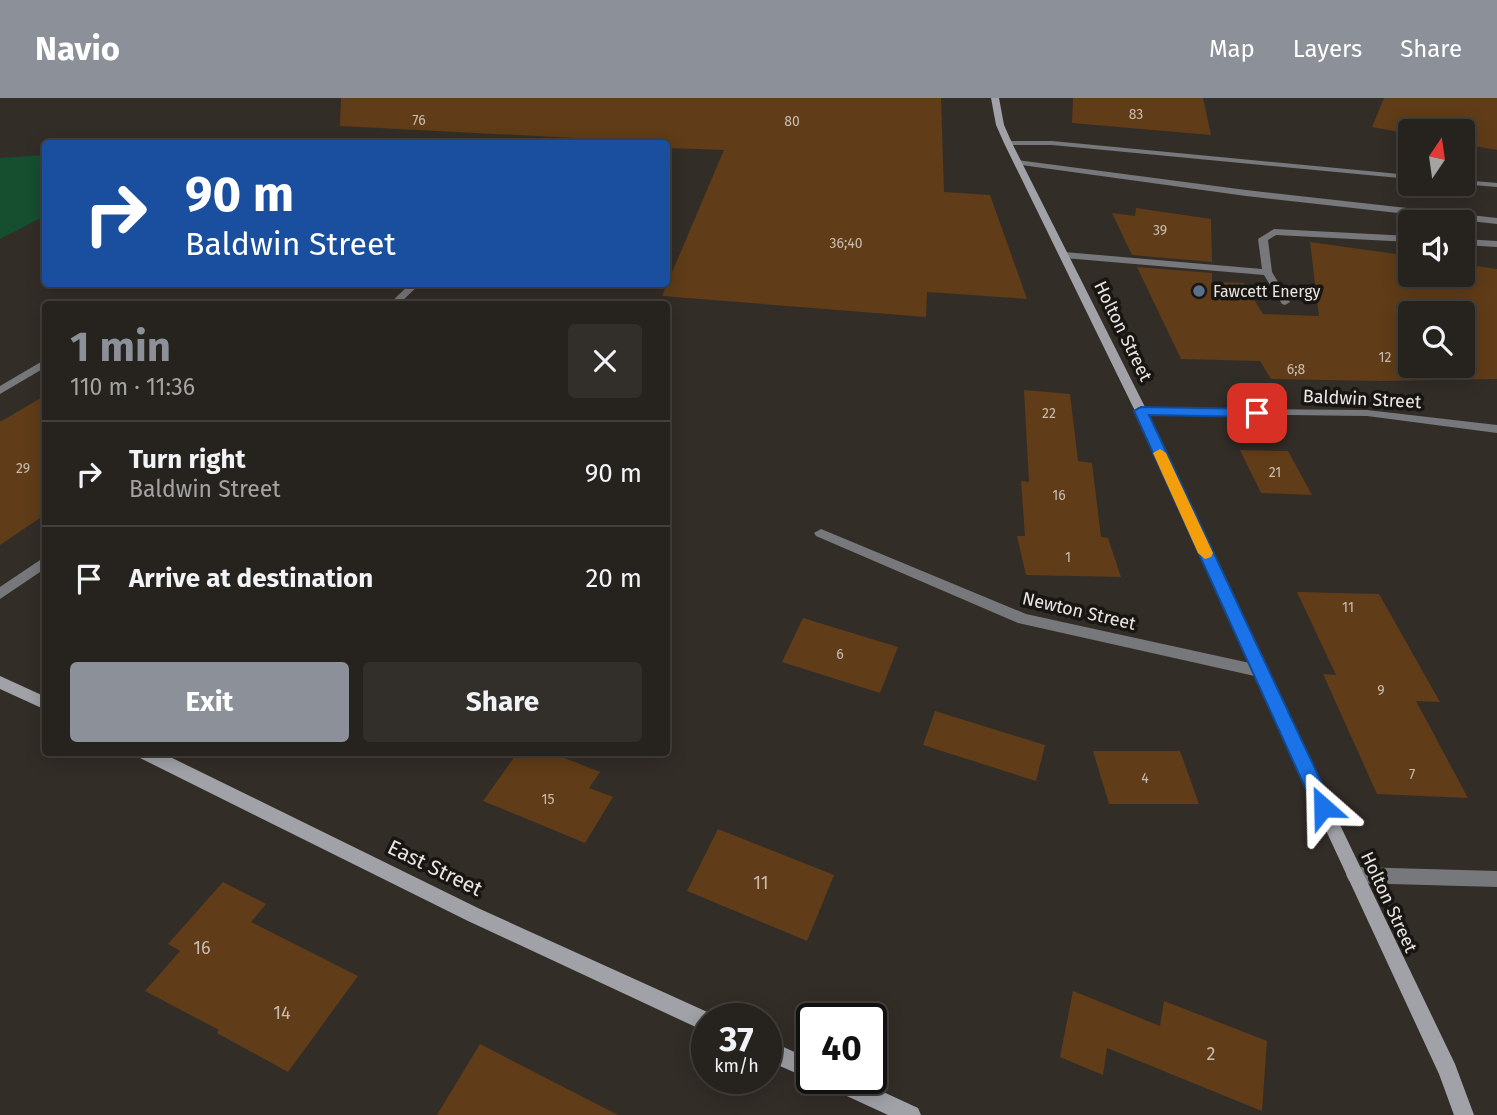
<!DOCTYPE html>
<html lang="en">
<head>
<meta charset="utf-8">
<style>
  body { margin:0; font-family:"Fira Sans",sans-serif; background:#322f2b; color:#f1f3f6; height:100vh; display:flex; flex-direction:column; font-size:26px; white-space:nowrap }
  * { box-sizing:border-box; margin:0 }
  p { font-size:23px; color:#a4a4a4 }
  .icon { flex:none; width:38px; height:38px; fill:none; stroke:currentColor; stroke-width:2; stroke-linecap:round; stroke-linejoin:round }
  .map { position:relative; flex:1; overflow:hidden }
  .panel { position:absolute; left:42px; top:203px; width:628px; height:455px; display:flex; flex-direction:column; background:#26221e; border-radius:7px; box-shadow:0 4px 18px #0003,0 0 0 2px #423f3c }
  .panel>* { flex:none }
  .guide { position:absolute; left:42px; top:42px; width:628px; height:147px; border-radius:7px; box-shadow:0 4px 18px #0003,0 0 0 2px #423f3c; background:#1a4fa0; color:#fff; overflow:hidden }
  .needle { width:46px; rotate:13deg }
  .tools { position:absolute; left:1398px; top:21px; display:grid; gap:14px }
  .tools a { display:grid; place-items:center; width:77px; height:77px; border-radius:7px; background:#26221e; box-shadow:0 4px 18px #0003,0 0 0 2px #423f3c; font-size:35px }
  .speed { position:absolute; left:691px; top:905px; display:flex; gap:14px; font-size:35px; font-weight:700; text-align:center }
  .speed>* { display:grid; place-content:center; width:91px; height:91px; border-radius:50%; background:#26221e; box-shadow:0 4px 18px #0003,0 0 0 2px #423f3c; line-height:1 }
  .speed small { font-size:18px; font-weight:400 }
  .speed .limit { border:4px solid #111; border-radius:10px; background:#fff; color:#111 }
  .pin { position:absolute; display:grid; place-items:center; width:60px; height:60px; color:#fff; margin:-30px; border-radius:14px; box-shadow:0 4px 10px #0006 }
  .me { position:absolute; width:77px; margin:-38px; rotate:335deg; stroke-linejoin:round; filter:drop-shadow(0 0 5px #0008) }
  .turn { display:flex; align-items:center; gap:24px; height:147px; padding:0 28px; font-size:32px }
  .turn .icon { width:91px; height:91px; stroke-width:2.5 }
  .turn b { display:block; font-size:49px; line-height:60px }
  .round { display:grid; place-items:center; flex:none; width:74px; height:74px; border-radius:7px; background:#322f2b }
  .overview { display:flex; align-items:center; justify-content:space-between; height:119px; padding:0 28px }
  h1 { font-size:42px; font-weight:700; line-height:52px; color:#8c9099 }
  .action { display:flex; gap:14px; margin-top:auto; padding:14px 28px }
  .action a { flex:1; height:80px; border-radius:7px; background:#8c9099; color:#fff; font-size:28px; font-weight:700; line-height:80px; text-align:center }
  .action a+a { background:#322f2b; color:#f1f3f6 }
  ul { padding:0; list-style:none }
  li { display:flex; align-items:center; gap:21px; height:105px; padding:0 28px; border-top:2px solid #423f3c }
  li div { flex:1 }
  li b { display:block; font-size:26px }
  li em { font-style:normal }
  header { display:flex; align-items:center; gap:42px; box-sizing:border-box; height:98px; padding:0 35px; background:#8c9099; color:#fff }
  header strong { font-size:33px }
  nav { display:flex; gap:38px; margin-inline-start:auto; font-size:24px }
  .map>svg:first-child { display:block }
  .green { fill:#154f30 }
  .building { fill:#603c18; fill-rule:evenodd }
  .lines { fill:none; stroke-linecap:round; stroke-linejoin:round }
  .lane { fill:#77787c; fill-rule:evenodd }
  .street { fill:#77787c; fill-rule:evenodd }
  .secondary { fill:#a1a2a8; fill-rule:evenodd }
  .route { fill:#1a73e8; stroke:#114b97; stroke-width:2 }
  .slow { fill:#f59e0b }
  .service-dot { fill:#5c6f8a; stroke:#181613; stroke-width:2.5 }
  .labels { text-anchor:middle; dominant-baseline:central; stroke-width:7; stroke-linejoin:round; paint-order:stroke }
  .number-label { font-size:14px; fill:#c8bcb0 }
  .far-poi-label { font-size:16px; fill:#eae6e3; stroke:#181613; text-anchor:start }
  .street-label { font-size:18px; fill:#eae6e3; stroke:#181613 }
  .near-number-label { font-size:18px; fill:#c8bcb0 }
  .near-street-label { font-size:21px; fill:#eae6e3; stroke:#181613 }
</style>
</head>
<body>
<header>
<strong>Navio</strong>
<nav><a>Map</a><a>Layers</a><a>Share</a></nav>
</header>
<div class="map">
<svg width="1497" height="1017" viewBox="0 0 1497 1017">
  <rect width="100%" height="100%" fill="#332d28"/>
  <path class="green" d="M 45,57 L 45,118 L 0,141 L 0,60 Z"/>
  <path class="building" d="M 341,0 L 941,0 L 944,94 L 990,97 L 1027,201 L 927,194 L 926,219 L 662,198 L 724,52 L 667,50 L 667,46 L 631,46 L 633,43 L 340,28 Z
    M 1073,0 L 1203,0 L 1211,37 L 1072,25 Z
    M 1384,0 L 1497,0 L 1497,52 L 1463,46 L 1463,33 L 1410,33 L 1410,36 L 1372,29 Z
    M 1136,110 L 1211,121 L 1212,164 L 1132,157 L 1112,115 L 1135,118 Z
    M 1310,144 L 1410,158 L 1410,177 L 1463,177 L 1463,166 L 1497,171 L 1497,281 L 1381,283 L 1271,281 L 1260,263 L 1181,261 L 1137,169 L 1212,175 L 1212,184 L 1244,185 L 1263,216 L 1319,218 ZM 1410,215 L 1463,215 L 1463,268 L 1410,268 Z
    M 1024,292 L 1070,296 L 1078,363 L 1092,365 L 1101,439 L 1108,440 L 1121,479 L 1026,477 L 1017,438 L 1025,438 L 1021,383 L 1029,384 Z
    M 46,297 L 46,416 L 0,447 L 0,324 Z
    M 1240,352 L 1288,353 L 1312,397 L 1261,395 Z
    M 1297,494 L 1379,496 L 1440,604 L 1416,603 L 1468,700 L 1377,696 L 1323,576 L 1336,577 Z
    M 803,520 L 898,549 L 880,595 L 782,564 Z
    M 935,613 L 1045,647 L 1036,683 L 923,647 Z
    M 1093,653 L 1180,653 L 1199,706 L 1109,706 Z
    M 518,654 L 549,654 L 600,674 L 589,690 L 613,699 L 585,745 L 483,703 Z
    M 718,731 L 834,777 L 807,843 L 687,793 Z
    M 223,784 L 266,806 L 251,824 L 358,878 L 288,974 L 217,935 L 219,932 L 145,893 L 180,853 L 168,846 Z
    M 1073,893 L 1160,928 L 1164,903 L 1267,943 L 1262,1013 L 1107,950 L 1103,977 L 1060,959 Z
    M 480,946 L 618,1017 L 437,1017 Z"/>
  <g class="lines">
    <path class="lane" d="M 1008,43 L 1052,43 L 1410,77 L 1410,81 L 1052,47 L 1005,47 L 1005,43 Z
      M 1017,62 L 1246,92 L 1497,120 L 1497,126 L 1246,98 L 1014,66 L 1014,62 Z
      M 1463,82 L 1497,85 L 1497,89 L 1460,86 L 1463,86 Z
      M 1274,131 L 1410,138 L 1410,144 L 1276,137 L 1268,142 L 1272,174 L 1290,204 L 1285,207 L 1282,206 L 1264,177 L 1064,160 L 1059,157 L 1064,154 L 1262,171 L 1258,141 Z
      M 1463,141 L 1497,143 L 1497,149 L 1463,147 Z
      M 410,186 L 420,186 L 399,206 L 389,206 Z
      M 46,261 L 46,269 L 0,296 L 0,288 Z
      M 46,458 L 46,470 L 0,501 L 0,489 Z"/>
    <path class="street" d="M 1141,310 L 1367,312 L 1497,327 L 1497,335 L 1367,318 L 1137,315 L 1137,311 Z
      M 821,431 L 1026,516 L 1259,567 L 1264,569 L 1266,573 L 1264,577 L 1259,579 L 1018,525 L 816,438 L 814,435 Z
      M 1355,769 L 1497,773 L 1497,789 L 1355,785 L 1349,783 L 1346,777 L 1349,771 Z"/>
    <path class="secondary" d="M 991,0 L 999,0 L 1004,27 L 1012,45 L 1147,313 L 1266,573 L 1455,966 L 1474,1017 L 1454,1017 L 1439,976 L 1252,573 L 1135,313 L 1004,45 L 996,27 Z
      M 0,578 L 46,599 L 46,612 L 0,591 Z
      M 136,654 L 160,654 L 480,811 L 714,917 L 715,920 L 707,920 L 707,934 L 700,931 L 468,823 L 138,659 Z
      M 766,941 L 812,962 L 812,980 L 817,980 L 812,982 L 766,962 Z
      M 820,980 L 853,980 L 918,1010 L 921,1017 L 888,1017 L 823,987 Z"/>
  </g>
  <path class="route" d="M 1141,309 L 1257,311 L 1264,315 L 1257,319 L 1149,317 L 1333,709 L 1330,714 L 1323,717 L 1316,714 L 1314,709 L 1134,313 Z"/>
  <path class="slow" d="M 1160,351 L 1166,355 L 1213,455 L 1211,459 L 1205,461 L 1198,455 L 1153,355 Z"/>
  <circle class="service-dot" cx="1199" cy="193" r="7"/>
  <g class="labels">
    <g class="number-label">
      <text x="1136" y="16">83</text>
      <text x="419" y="22">76</text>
      <text x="792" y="23">80</text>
      <text x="1160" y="132">39</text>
      <text x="846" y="145">36;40</text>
      <text x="1385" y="259">12</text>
      <text x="1296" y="271">6;8</text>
      <text x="1049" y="315">22</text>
      <text x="23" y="370">29</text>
      <text x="1275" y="374">21</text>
      <text x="1059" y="397">16</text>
      <text x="1068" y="459">1</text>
      <text x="1348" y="509">11</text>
      <text x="840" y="556">6</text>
      <text x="1381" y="592">9</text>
      <text x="1412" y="676">7</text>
      <text x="1145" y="680">4</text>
      <text x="548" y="701">15</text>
    </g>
    <g class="far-poi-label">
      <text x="1213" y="193">Fawcett Energy</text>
    </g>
    <g class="street-label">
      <text transform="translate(1123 233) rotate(64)">Holton Street</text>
      <text transform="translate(1362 301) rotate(3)">Baldwin Street</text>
      <text transform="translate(1079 513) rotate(13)">Newton Street</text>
      <text transform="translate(1389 804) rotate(65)">Holton Street</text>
    </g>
    <g class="near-number-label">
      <text x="761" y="785">11</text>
      <text x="202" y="850">16</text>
      <text x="282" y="915">14</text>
      <text x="1211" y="956">2</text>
    </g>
    <g class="near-street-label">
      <text transform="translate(435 770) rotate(26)">East Street</text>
    </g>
  </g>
</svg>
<div class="tools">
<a><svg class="needle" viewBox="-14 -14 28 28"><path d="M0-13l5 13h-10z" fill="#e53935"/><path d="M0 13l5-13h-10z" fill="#a4a4a4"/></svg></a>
<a><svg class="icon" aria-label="sound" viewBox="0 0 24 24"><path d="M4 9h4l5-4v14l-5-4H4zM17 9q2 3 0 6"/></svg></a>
<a><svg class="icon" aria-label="search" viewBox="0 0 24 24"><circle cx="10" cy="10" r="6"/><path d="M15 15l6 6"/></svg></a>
</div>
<div class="speed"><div>37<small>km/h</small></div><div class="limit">40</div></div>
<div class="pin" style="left:1257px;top:315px;background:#d93025"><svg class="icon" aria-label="arrive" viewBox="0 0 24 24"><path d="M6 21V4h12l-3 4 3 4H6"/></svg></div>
<svg class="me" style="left:1323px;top:709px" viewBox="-20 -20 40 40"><path d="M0-17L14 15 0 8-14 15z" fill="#1a73e8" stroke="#fff" stroke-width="4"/></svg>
<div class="guide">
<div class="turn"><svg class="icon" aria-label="right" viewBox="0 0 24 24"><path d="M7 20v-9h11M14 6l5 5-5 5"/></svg><div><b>90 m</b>Baldwin Street</div></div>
</div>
<section class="panel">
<div class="overview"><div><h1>1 min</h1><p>110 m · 11:36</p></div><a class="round"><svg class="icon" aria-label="close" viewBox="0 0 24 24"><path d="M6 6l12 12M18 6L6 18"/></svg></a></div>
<ul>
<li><svg class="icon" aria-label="right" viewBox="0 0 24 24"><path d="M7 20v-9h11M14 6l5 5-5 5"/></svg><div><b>Turn right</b><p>Baldwin Street</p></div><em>90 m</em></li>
<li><svg class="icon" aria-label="arrive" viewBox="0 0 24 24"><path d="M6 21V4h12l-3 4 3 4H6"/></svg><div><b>Arrive at destination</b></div><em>20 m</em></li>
</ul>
<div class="action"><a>Exit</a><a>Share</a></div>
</section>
</div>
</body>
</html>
